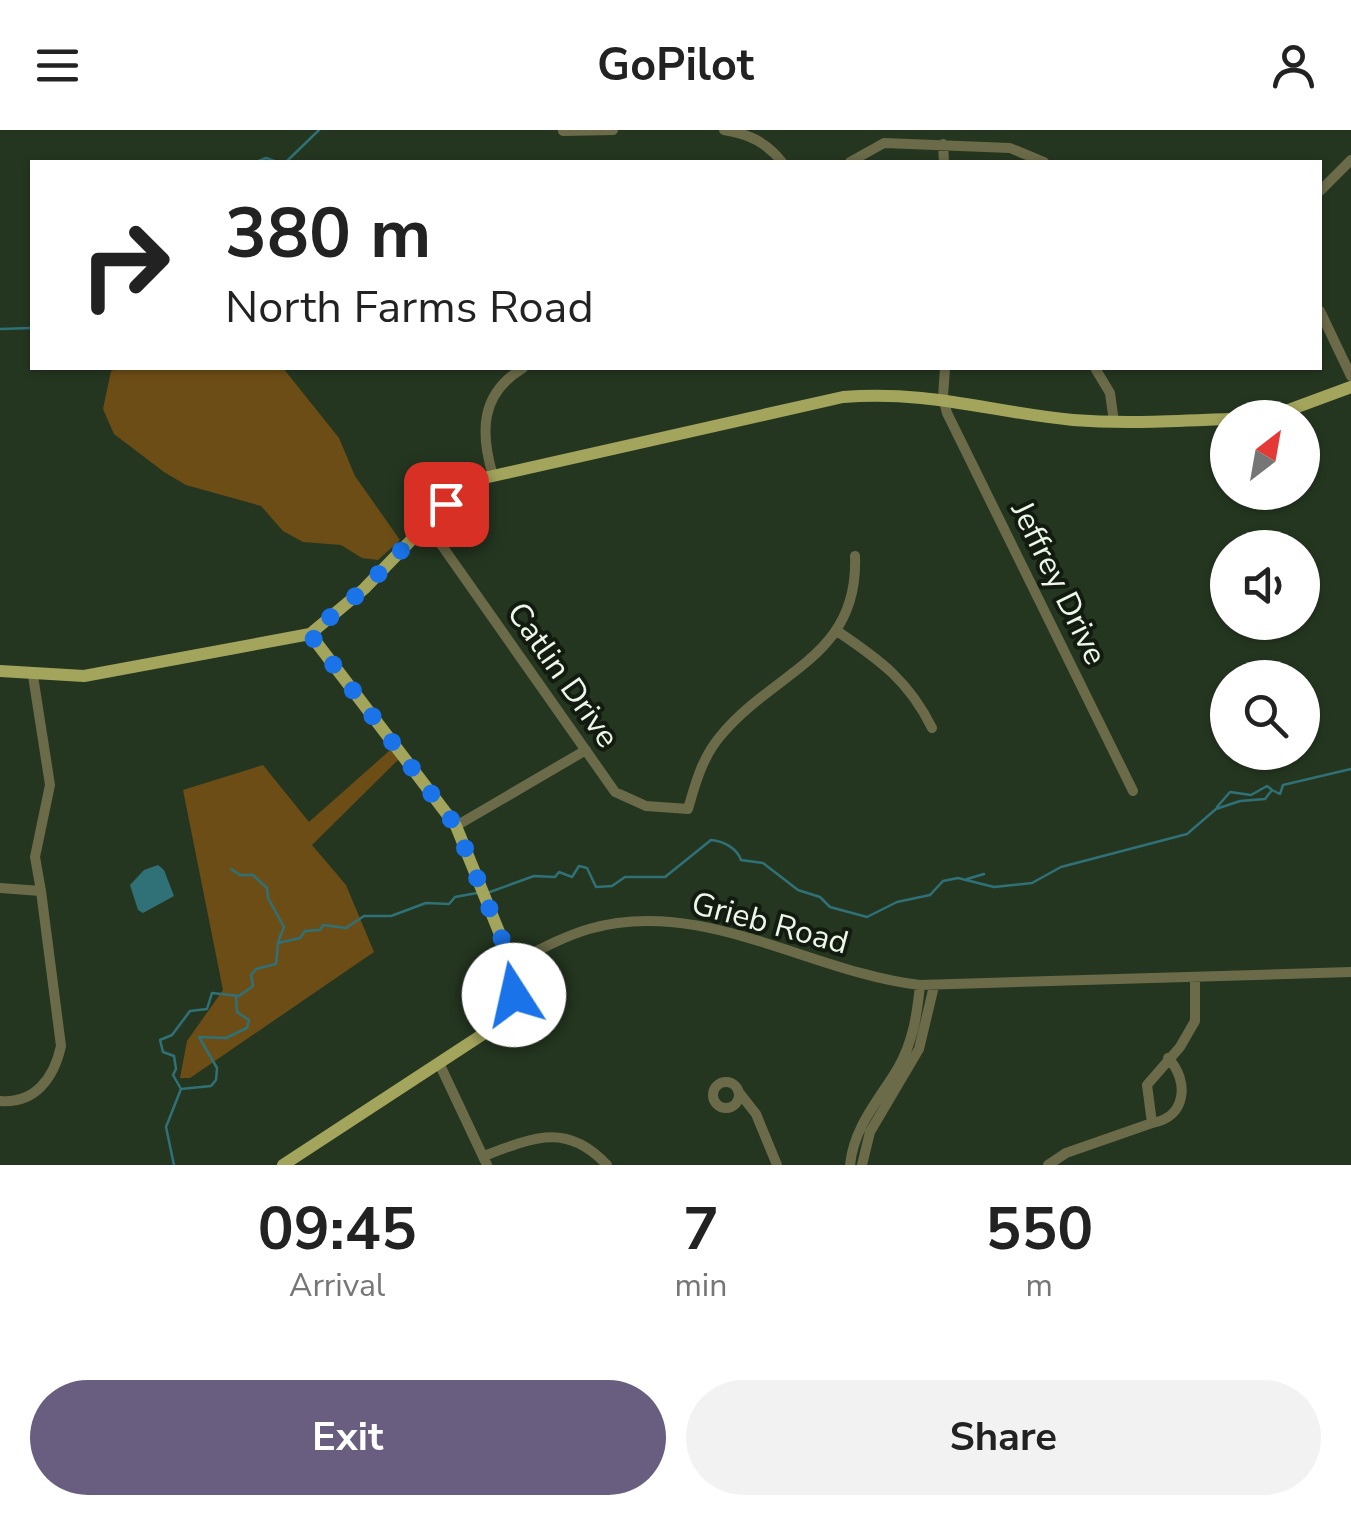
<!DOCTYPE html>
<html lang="en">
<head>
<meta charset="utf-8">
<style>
  body { margin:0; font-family:"Nunito Sans",sans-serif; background:#f2f2f2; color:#222; height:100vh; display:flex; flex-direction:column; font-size:38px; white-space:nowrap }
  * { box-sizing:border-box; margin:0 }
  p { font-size:32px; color:#767676 }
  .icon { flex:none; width:55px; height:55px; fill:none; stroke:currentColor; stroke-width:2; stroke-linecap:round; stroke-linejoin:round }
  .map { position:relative; height:1035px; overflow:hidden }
  .panel { display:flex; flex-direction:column; background:#fff; flex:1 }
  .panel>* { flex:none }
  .guide { position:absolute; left:30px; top:30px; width:1292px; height:210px; border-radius:0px; box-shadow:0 2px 8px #0004; background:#fff; color:#222; overflow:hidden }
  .needle { width:65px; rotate:31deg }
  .buttons { position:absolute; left:1210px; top:270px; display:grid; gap:20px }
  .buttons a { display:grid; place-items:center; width:110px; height:110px; border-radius:50%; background:#fff; box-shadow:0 2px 8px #0004; font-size:50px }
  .pin { position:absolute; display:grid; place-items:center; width:85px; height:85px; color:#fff; margin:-42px; border-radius:20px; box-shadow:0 5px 15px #0006 }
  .me { position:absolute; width:110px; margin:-55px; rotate:350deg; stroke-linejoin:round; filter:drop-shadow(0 0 8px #0008) }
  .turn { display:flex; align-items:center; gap:35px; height:210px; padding:0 30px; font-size:45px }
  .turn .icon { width:130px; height:130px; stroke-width:2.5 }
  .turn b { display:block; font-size:70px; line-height:85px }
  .eta { display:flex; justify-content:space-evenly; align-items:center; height:170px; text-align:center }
  .eta b { font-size:60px; font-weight:700; line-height:70px }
  .cta { display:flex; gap:20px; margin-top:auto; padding:20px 30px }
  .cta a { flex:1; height:115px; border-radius:60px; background:#695e80; color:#fff; font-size:40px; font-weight:700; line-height:115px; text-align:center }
  .cta a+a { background:#f2f2f2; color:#222 }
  header { display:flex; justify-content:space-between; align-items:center; height:130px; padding:0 30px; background:#fff; font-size:45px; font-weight:700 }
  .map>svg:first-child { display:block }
  .green { fill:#6d4d16 }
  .water { fill:#2f7177 }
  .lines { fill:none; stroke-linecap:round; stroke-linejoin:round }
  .stream { stroke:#2f7177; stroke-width:2.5 }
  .minor { stroke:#6b6b49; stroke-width:10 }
  .major { stroke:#a4a55c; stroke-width:12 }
  .route { stroke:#1a73e8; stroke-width:18; stroke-dasharray:0 32.4 }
  .labels { text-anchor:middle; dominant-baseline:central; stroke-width:8; stroke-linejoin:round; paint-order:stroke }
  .street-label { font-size:32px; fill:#ecf7e9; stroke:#131b11 }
</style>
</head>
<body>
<header><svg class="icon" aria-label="menu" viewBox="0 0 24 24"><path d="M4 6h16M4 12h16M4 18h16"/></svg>GoPilot<svg class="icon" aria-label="person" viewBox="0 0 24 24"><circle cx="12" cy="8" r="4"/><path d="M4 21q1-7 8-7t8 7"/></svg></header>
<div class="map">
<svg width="1351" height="1035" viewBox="0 0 1351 1035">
  <rect width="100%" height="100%" fill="#243620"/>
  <path class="green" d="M 120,238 L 283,238 L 339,308 L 355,346 L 400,410 L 378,430 L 362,428 L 341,415 L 303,412 L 283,401 L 261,376 L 186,355 L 164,342 L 114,304 L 103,279 L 111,241 Z
    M 397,614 L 404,624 L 312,715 L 346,755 L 374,822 L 190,948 L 180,948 L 187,911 L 223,860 L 183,660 L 263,635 L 309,692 Z"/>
  <path class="water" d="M 158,735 L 164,740 L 174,766 L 143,783 L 138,780 L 130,755 L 144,740 Z"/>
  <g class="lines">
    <path class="stream" d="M 256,32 L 266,28 L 277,32
      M 286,32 L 319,0
      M 0,199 L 32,198
      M 1217,677 L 1230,662 L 1251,665 L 1267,656 L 1271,659
      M 231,739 L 240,745 L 253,745 L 267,758 L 268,768 L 284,797 L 278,812
      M 967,749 L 984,744
      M 490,762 L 534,746 L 555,747 L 559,742 L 572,747 L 579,736 L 587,738 L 596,757 L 612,756 L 625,747 L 665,747 L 711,710 C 723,711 737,718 741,730 L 763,733 L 798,760 L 820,767 L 830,777 L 867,787 L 897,772 L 930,765 L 943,751 L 958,748 L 994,757 L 1032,753 L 1061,737 L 1187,704 L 1216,679 L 1240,671 L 1265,669 L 1272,660 L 1280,664 L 1283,655 L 1351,639
      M 181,959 L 211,956 L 216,950 L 217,938 L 199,907 L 226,908 L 247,898 L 249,890 L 237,882 L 236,867
      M 174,1035 L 166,997 L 181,959 L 173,945 L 176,939 L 174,926 L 163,922 L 160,910 L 172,905 L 190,881 L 207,879 L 212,863 L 239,866 L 253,856 L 251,845 L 256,839 L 276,834 L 278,813 L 300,808 L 305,801 L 320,800 L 323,795 L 346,798 L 364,786 L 391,786 L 426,773 L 449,774 L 455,767 L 477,763"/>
    <path class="minor" d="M 724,0 C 749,4 766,12 782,32
      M 563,1 L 613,0
      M 943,14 L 944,32
      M 850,32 L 884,13 L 1010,18 L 1044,32
      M 1320,61 L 1351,30
      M 1320,181 L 1351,246
      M 945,238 L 943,267 L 947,283 L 1133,661
      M 1095,238 L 1110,263 L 1114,292
      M 493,346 C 480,302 480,264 523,238
      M 426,393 L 615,662 L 646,676 L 688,679 C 696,651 703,625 723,603 C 777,540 859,526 855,426
      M 837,501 C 880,530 909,551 932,598
      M 33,546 L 50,655 L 35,727 L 41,761
      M 456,696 L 586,620
      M 0,758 L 41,761 L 61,916 C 54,948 35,974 0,971
      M 512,834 C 537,821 562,807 589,799 C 701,766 812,843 920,855 L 1351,842
      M 439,933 L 487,1035
      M713 965a13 13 0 1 1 26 0a13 13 0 1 1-26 0Z
      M 738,961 L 756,984 L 777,1035
      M 1152,993 C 1186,988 1190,951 1168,928
      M 484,1026 C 534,1007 567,992 607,1035
      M 850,1035 C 854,996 879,970 898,938 C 913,912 917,885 920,855
      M 862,1035 L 870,1002 L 919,919 L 934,856
      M 1048,1035 L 1066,1023 L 1152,993 L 1147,955 L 1180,917 L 1195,891 L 1195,848"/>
    <path class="major" d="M 1245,288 L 1286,281 L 1351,257
      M 0,541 L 84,546 L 310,504 L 364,459 L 446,374 L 484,348 L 843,267 C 930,260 990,282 1073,290 C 1124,294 1176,291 1228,289
      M 283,1035 L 497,895 L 514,865 L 512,834 L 456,696 L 310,504"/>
  </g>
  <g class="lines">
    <path class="route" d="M 446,374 L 364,459 L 310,504 L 456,696 L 512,834 L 514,865"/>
  </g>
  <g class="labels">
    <g class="street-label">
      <text transform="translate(1059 453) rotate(64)">Jeffrey Drive</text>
      <text transform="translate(563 545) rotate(55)">Catlin Drive</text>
      <text transform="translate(770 793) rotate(15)">Grieb Road</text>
    </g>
  </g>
</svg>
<div class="buttons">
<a><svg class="needle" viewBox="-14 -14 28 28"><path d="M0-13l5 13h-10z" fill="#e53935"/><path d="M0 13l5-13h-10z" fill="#767676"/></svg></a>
<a><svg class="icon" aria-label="sound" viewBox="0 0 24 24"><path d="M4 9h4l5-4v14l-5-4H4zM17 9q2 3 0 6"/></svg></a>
<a><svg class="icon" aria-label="search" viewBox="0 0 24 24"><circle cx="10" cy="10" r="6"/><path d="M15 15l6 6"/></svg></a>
</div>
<div class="pin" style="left:446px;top:374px;background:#d93025"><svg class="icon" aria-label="arrive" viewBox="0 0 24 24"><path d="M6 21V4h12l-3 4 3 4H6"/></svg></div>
<svg class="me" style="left:514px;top:865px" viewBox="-20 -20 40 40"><circle r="19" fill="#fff"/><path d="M0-13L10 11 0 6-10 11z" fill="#1a73e8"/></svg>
<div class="guide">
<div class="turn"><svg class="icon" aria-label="right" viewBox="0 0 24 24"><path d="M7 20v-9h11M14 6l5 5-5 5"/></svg><div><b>380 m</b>North Farms Road</div></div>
</div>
</div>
<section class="panel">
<div class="eta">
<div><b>09:45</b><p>Arrival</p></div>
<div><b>7</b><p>min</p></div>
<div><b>550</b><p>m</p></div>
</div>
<div class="cta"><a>Exit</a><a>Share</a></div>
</section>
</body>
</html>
